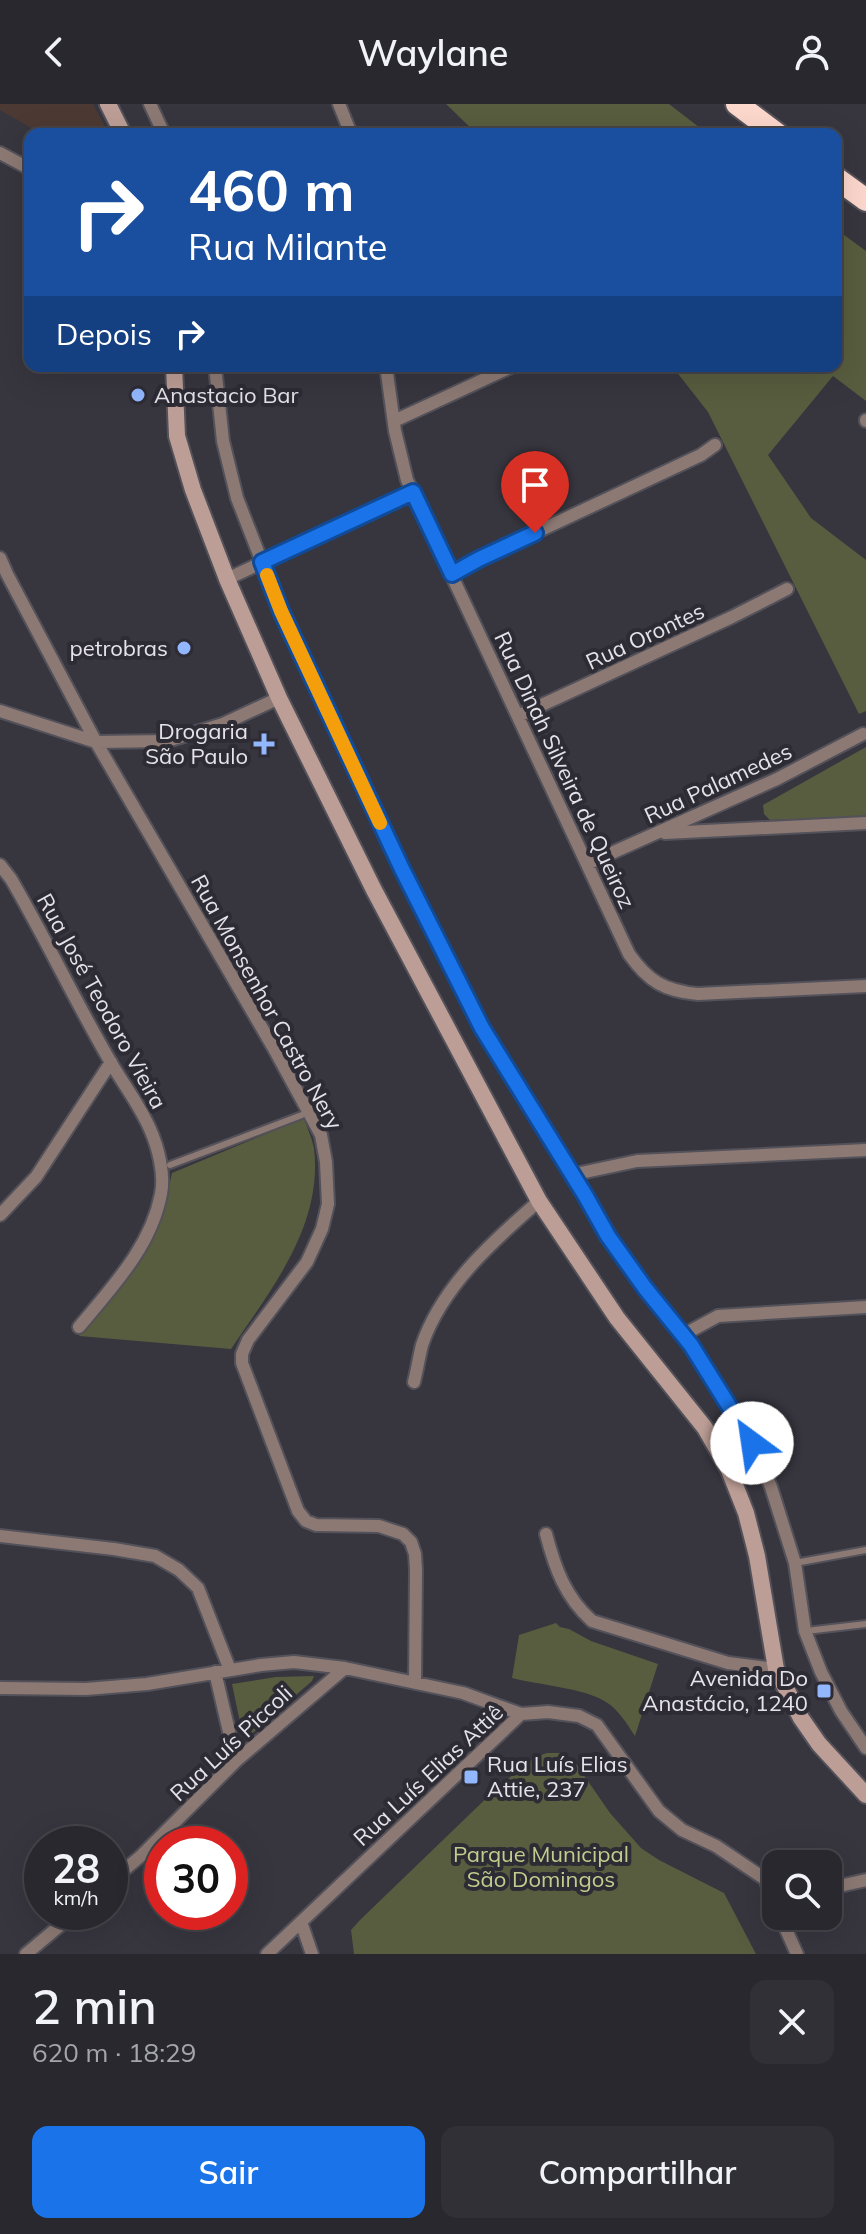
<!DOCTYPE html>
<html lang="pt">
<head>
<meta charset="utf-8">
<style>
  body { margin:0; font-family:Mulish,sans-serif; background:#313036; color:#f1f3f6; height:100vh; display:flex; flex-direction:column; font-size:30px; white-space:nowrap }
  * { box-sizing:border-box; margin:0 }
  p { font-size:26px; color:#a5a6aa }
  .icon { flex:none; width:44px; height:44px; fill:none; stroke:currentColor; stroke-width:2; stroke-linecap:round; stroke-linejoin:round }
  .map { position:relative; height:1850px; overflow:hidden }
  .panel { display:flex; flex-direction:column; background:#29282e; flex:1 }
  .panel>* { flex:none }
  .top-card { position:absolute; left:24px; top:24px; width:818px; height:244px; border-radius:16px; box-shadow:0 8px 32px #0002,0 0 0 2px #45444a; background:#1a4fa0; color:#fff; overflow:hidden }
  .controls { position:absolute; left:762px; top:1746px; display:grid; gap:16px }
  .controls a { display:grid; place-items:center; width:80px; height:80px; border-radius:16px; background:#29282e; box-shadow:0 8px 32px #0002,0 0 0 2px #45444a; font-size:40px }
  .speed { position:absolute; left:24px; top:1722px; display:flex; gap:16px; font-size:40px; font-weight:700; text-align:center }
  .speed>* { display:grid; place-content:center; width:104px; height:104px; border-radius:50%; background:#29282e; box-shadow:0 8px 32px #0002,0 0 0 2px #45444a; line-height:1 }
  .speed small { font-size:20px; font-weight:400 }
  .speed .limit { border:12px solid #d22; background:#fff; color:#111 }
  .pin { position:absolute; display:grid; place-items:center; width:68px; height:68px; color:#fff; margin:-82px -34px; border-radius:50% 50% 50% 0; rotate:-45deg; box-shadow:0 0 8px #0007 }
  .pin .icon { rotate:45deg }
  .me { position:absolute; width:88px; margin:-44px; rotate:329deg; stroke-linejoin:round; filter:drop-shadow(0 0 6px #0008) }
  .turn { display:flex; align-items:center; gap:28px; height:168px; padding:0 32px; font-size:36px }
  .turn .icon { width:104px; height:104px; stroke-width:2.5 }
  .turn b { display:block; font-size:56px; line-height:68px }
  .then { display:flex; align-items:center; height:76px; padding:0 32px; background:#0003; gap:16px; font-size:30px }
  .round { display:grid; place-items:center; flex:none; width:84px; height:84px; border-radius:16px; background:#313036 }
  .overview { display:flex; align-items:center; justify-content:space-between; height:136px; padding:0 32px }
  h1 { font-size:48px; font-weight:600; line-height:60px }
  .button { display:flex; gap:16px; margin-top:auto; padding:16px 32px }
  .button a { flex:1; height:92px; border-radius:16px; background:#1a73e8; color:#fff; font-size:32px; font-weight:600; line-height:92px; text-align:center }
  .button a+a { background:#313036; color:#f1f3f6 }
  header { display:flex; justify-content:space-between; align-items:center; height:104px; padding:0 32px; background:#29282e; font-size:36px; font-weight:600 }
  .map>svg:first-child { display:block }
  .commercial { fill:#4d3934 }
  .green { fill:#585d3f }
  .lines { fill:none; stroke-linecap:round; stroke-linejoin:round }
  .service-casing { stroke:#535159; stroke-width:10 }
  .minor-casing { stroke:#535159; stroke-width:16 }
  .secondary-casing { stroke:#535159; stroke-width:20 }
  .motorway-casing { stroke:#535159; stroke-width:26 }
  .service { stroke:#8c7974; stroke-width:6 }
  .minor { stroke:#8c7974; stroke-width:12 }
  .secondary { stroke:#bc9e96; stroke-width:16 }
  .motorway { stroke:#fcd7cc; stroke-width:22 }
  .route-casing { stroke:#114b97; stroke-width:20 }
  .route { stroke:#1a73e8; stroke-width:14 }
  .slow { stroke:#f59e0b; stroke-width:14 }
  .poi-dot { fill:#92b7fd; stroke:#2d2b34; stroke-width:3 }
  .labels { text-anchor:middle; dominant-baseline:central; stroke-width:8; stroke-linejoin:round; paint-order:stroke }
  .poi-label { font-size:22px; fill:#e5e3e9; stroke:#2d2b34; text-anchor:end }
  .street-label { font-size:22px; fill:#e5e3e9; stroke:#2d2b34 }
  .park-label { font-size:22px; fill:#c2cc8c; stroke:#2d2b34 }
</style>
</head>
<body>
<header><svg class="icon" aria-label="back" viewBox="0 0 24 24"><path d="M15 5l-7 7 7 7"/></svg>Waylane<svg class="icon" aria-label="person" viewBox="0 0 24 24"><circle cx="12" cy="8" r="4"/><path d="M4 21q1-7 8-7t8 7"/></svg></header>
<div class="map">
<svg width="866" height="1850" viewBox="0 0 866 1850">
  <rect width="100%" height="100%" fill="#37353e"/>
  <path class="commercial" d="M 0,0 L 93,0 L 109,30 L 42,30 L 0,6 Z"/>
  <path class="green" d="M 446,0 L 669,0 L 708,30 L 477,30 Z
    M 836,125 L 866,147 L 866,297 L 833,272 L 768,351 L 811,414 L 866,456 L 866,607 L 859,610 L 708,308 L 672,262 L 836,262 Z
    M 866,643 L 866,712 L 770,716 L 764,710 L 763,701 Z
    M 304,1014 C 307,1024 312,1034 314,1044 C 323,1122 272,1184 231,1245 L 79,1232 L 150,1138 L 162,1115 L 172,1069 Z
    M 556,1519 L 560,1523 L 569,1525 L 591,1537 L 658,1560 L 635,1632 C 627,1620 618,1605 606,1598 C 585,1584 538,1581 512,1574 L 519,1531 Z
    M 314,1572 L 312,1577 L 248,1633 L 242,1628 L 232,1580 L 276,1573 Z
    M 547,1649 L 560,1649 L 574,1657 L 610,1709 L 641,1744 L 659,1756 L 724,1789 L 756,1850 L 354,1850 L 351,1826 L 360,1816 L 499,1682 L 535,1653 Z"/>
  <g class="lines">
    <defs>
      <path id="service" d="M 170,1061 L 302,1011
        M 795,1459 L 866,1446
        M 806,1527 L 866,1520"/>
      <path id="minor" d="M 150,0 L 164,30
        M 339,0 L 351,30
        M 0,49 L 30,65
        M 215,262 L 223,337 L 237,394 L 281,507 L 416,794 L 491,940 L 585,1091 L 608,1132 L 645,1184 L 691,1241 L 752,1339 L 771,1383 L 795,1459 L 805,1527 L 821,1568 L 841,1607 L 866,1644
        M 386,262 L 395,327 L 407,376 L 629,850 C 648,877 664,887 698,890 L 866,882
        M 866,316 L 866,317
        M 394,317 L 513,262
        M 0,454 L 7,470 L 96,638 L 273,943 L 321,1031 L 326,1058 L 328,1100 L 322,1125 L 307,1158 L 248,1236 L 242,1250 L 242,1259 L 298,1407 L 306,1417 L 316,1421 L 379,1422 L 403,1430 L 411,1438 L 415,1450 L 416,1466 L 415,1579
        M 452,470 L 479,455 L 701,351 L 715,341
        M 227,475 L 413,388
        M 0,607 L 96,638 L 167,637 L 223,620 L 279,594
        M 518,612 L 732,513 L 787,485
        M 665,729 L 866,719
        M 587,760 L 777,675 L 863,630
        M 0,761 L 11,775 C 46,835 75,897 110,957 C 123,980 139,1000 150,1025 C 158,1043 165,1070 161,1090 C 151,1143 112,1183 79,1223
        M 571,1071 L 637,1057 L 866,1046
        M 0,1111 L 36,1073 L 111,958
        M 683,1231 L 718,1212 L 866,1203
        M 414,1278 C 417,1266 419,1253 422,1241 C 442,1182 494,1136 539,1097
        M 546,1430 C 555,1464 565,1493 592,1517 L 728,1559 L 776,1565
        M 0,1432 L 114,1445 L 155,1452 L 179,1466 L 198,1484 L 230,1566
        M 215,1568 L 236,1657
        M 0,1584 L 86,1585 L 147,1580 L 261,1561 L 294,1558 L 345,1564 L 463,1589 L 521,1610
        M 765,1775 L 776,1802
        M 110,1778 L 142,1751 L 236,1657 L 345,1564
        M 828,1781 L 844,1781 L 866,1776
        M 780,1812 L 797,1850
        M 301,1818 L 312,1850
        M 26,1850 L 76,1808
        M 267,1850 L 521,1610 L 548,1608 L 579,1612 L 597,1621 L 659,1707 L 682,1726 L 716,1742 L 765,1775 L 776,1777"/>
      <path id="secondary" d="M 108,0 L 123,30
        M 174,262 L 177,332 L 193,386 L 227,475 L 279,594 L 374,786 L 539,1097 L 617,1214 L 705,1324 L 729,1366 L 746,1409 L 757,1452 L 776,1565 L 801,1614 L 819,1640 L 866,1691"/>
      <path id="motorway" d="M 737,0 L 777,30
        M 836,74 L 866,96"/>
    </defs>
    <use href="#service" class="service-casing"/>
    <use href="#minor" class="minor-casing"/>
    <use href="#secondary" class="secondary-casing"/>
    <use href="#motorway" class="motorway-casing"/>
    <use href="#service" class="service"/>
    <use href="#minor" class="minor"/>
    <use href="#secondary" class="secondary"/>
    <use href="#motorway" class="motorway"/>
  </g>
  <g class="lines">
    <defs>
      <path id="route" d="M 535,429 L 479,455 L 452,470 L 413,388 L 262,458 L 281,507 L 402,765 L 482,924 L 585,1091 L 608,1132 L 645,1184 L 691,1241 L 752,1339"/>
    </defs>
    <use href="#route" class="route-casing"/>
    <use href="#route" class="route"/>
    <path class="slow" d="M 267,471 L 281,507 L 380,719"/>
  </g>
  <g class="poi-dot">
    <circle cx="138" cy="291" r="8"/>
    <circle cx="184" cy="544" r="8"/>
    <path d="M260 628h8v8h8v8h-8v8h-8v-8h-8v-8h8z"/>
    <rect x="816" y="1579" width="16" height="16" rx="4"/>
    <rect x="463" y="1665" width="16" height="16" rx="4"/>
  </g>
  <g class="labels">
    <g class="poi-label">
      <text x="154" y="291" text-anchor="start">Anastacio Bar</text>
      <text x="168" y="544">petrobras</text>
      <text x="248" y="627">Drogaria<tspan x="248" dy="25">São Paulo</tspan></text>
      <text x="808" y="1574">Avenida Do<tspan x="808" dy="25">Anastácio, 1240</tspan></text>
      <text x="487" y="1660" text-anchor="start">Rua Luís Elias<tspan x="487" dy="25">Attie, 237</tspan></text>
    </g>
    <g class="street-label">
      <text transform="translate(645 532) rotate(-25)">Rua Orontes</text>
      <text transform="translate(565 666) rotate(65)">Rua Dinah Silveira de Queiroz</text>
      <text transform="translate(718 679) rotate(-25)">Rua Palamedes</text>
      <text transform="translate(102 897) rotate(61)">Rua José Teodoro Vieira</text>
      <text transform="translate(267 898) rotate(61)">Rua Monsenhor Castro Nery</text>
      <text transform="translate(231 1639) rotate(-43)">Rua Luís Piccoli</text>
      <text transform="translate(428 1671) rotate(-43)">Rua Luís Elias Attiê</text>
    </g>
    <g class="park-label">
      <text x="541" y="1750">Parque Municipal<tspan x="541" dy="25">São Domingos</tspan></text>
    </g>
  </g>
</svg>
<div class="controls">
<a><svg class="icon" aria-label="search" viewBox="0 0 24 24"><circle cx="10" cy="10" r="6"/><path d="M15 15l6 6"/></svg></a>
</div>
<div class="speed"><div>28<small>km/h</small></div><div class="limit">30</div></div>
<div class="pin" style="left:535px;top:429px;background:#d93025"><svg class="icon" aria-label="arrive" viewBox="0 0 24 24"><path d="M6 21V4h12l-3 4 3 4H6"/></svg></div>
<svg class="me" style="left:752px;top:1339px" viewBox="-20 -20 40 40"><circle r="19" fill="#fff"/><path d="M0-13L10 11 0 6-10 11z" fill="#1a73e8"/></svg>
<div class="top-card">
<div class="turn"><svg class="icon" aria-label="right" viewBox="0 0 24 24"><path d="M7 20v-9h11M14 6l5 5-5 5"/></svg><div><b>460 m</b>Rua Milante</div></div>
<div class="then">Depois<svg class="icon" aria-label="right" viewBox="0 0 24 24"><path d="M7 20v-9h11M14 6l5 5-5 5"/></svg></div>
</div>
</div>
<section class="panel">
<div class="overview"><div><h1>2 min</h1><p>620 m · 18:29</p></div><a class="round"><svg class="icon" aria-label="close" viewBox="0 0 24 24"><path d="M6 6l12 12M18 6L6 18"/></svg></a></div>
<div class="button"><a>Sair</a><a>Compartilhar</a></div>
</section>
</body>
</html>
